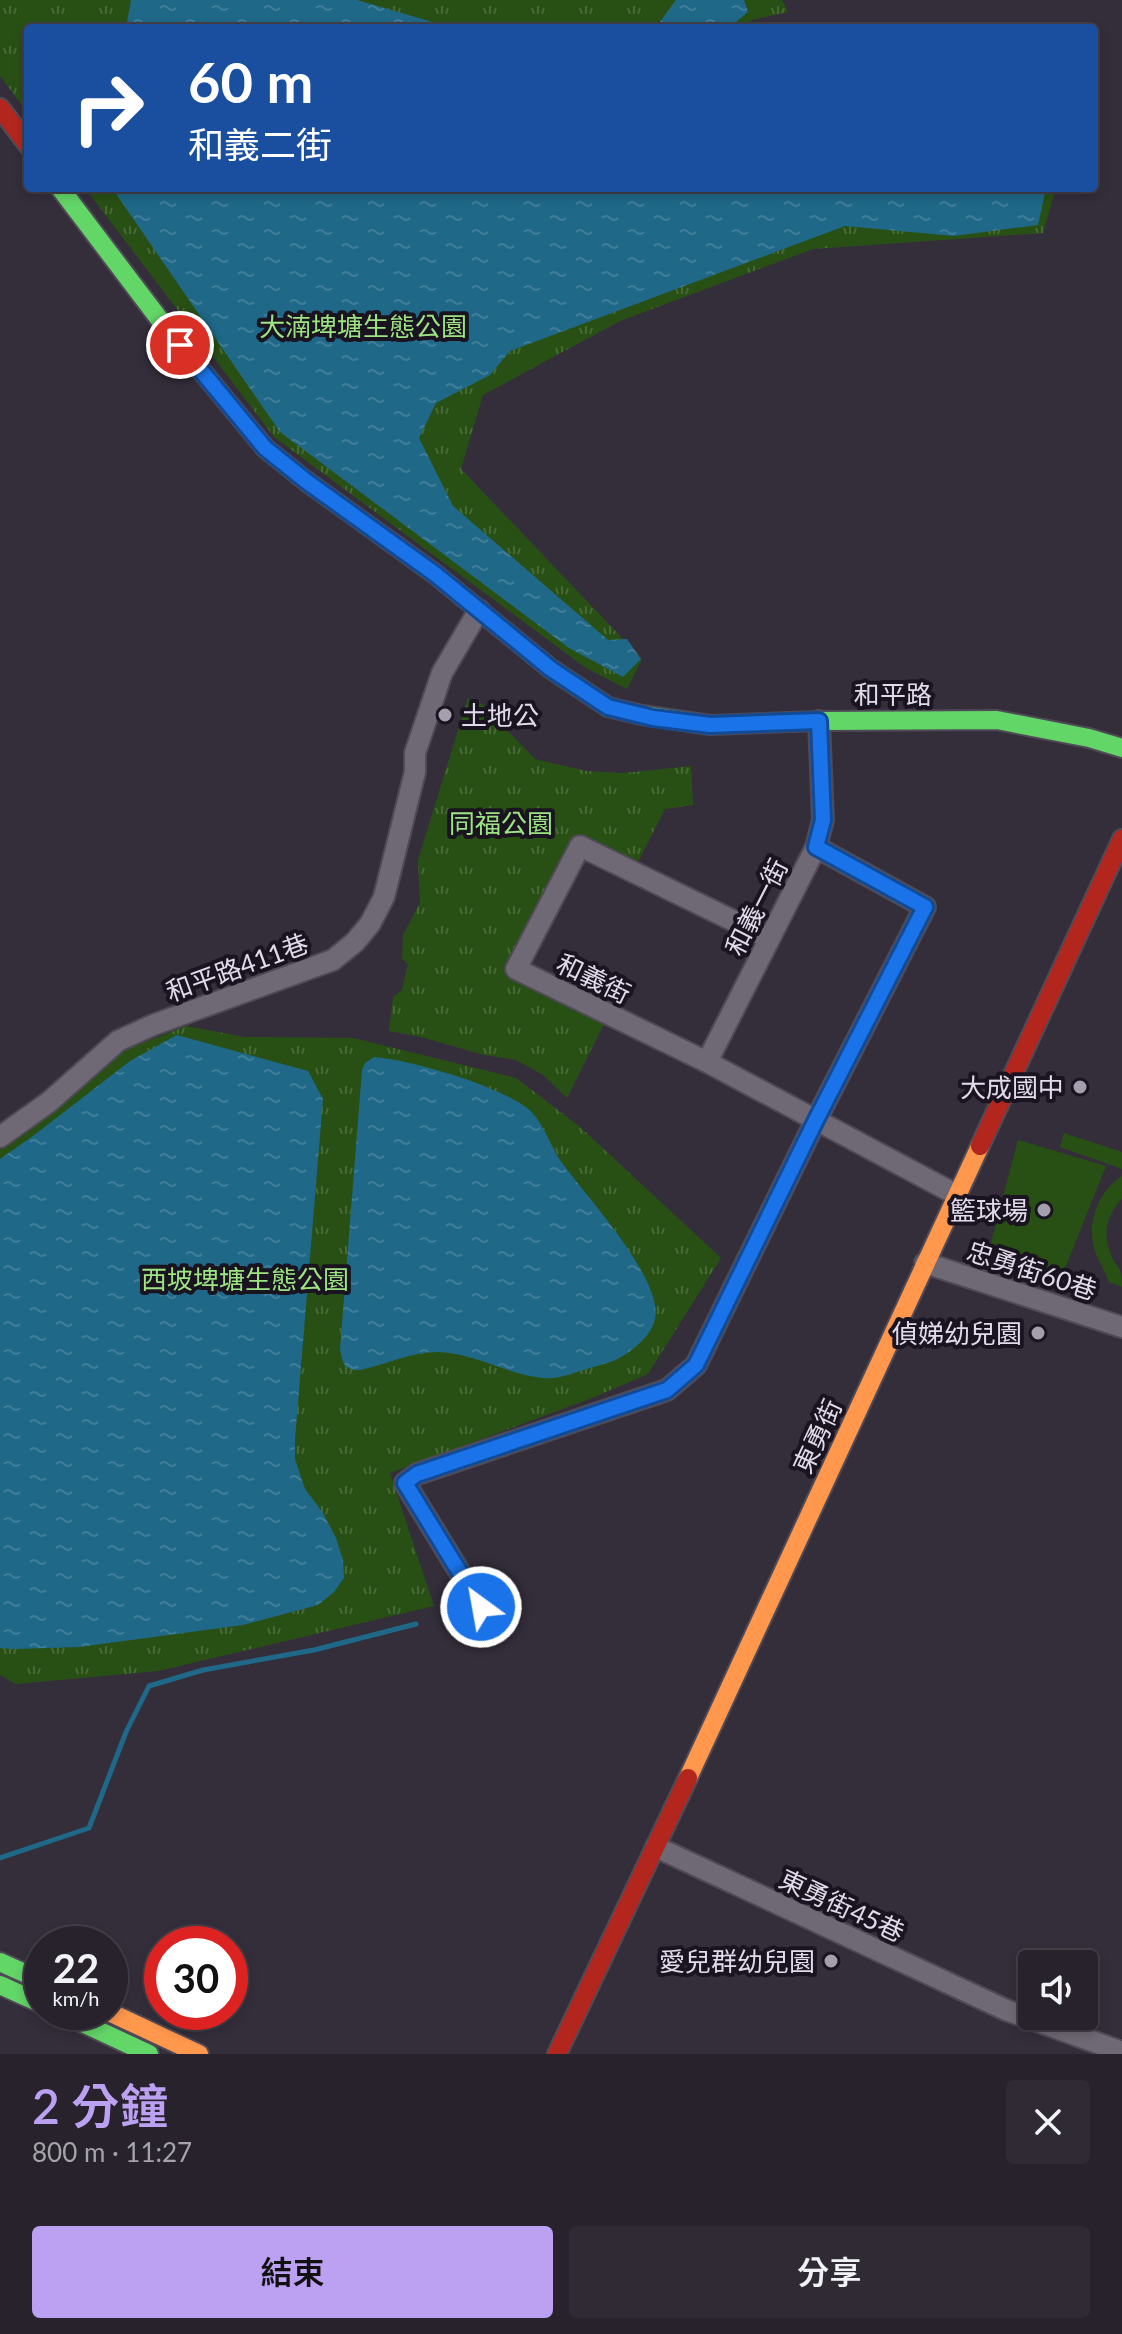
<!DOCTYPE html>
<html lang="zh-TW">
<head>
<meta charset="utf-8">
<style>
  body { margin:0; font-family:Lato,"Noto Sans TC",sans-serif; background:#2f2a34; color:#f1f3f6; height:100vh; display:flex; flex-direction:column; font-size:30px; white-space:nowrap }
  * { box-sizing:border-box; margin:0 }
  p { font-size:26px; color:#a4a4a9 }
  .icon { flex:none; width:44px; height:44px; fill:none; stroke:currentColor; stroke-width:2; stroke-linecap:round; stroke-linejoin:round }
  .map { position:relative; height:2054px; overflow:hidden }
  .details { display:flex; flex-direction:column; background:#27222c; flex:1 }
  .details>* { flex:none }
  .banner { position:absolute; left:24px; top:24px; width:1074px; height:168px; border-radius:8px; box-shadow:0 4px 12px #0003,0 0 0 2px #433f48; background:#1a4fa0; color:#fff; overflow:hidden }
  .buttons { position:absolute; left:1018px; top:1950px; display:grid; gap:16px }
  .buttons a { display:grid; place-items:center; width:80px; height:80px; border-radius:8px; background:#27222c; box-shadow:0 4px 12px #0003,0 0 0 2px #433f48; font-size:40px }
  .speed { position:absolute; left:24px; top:1926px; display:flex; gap:16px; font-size:40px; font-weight:700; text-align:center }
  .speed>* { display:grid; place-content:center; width:104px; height:104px; border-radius:50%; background:#27222c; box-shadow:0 4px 12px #0003,0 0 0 2px #433f48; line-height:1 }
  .speed small { font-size:20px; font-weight:400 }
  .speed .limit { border:12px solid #d22; background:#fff; color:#111 }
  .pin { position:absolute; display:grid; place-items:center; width:68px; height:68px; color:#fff; margin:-34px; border:4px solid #fff; border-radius:50%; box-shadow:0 2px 8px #0007 }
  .me { position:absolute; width:88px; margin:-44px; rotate:328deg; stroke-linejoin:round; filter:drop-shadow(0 0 6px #0008) }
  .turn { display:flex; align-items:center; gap:28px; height:168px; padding:0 32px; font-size:36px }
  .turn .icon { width:104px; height:104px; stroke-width:2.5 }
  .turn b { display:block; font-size:56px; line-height:68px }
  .round { display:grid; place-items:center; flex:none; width:84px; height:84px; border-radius:8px; background:#2f2a34 }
  .head { display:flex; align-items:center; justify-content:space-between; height:136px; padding:0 32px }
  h1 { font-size:48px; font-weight:600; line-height:60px; color:#bca0f2 }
  .primary-button { display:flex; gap:16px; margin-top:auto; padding:16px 32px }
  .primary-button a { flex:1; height:92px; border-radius:8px; background:#bca0f2; color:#111; font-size:32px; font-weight:600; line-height:92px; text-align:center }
  .primary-button a+a { background:#2f2a34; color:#f1f3f6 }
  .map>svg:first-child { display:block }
  .park { fill:url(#park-tufts) }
  .garden { fill:#285015 }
  .water { fill:url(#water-ripples) }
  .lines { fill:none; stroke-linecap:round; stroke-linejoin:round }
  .stream { stroke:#1f6888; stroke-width:5 }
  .street-casing { stroke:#4f4a56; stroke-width:24 }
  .fast-casing { stroke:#4f4a56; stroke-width:22 }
  .slow-casing { stroke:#4f4a56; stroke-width:22 }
  .jam-casing { stroke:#4f4a56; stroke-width:22 }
  .street { stroke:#6e6974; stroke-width:20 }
  .fast { stroke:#63d668; stroke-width:18 }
  .slow { stroke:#ff974d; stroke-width:18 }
  .jam { stroke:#b3261e; stroke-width:18 }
  .route-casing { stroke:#114b97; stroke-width:20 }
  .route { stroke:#1a73e8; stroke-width:14 }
  .poi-dot { fill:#a49ead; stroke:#19141f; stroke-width:3 }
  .labels { text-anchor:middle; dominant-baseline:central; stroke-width:8; stroke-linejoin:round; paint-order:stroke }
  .park-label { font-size:26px; fill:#9de383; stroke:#19141f }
  .street-label { font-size:26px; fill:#e1daea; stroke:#19141f }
  .poi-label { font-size:26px; fill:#e1daea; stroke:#19141f; text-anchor:end }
</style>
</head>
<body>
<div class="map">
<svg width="1122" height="2054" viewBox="0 0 1122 2054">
  <defs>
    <pattern id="park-tufts" width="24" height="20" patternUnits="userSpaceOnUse" patternTransform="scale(2)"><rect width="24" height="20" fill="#285015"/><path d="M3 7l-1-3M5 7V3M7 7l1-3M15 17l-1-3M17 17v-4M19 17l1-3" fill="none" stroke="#476937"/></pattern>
    <pattern id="water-ripples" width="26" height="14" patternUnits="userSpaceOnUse" patternTransform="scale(2)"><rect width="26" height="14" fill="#1f6888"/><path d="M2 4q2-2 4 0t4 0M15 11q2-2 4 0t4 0" fill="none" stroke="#3f7d99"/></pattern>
  </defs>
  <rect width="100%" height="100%" fill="#342e3b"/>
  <path class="park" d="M 0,0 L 782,0 L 788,12 L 752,20 L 742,28 L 28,28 L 28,113 L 0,76 Z
    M 85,188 L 1056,188 L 1043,233 L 813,249 L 620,321 L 483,395 L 461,469 L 642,659 L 627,689 L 586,668 L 274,437 Z
    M 468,698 L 482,704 L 535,759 L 587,771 L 624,773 L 691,766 L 693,805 L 665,809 L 637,864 L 576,839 L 561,857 L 505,966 L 508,974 L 518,981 L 604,1024 L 567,1098 L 543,1075 L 516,1060 L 484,1055 L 421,1037 L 389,1031 L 393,997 L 402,990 L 408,964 L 402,959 L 403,935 L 420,903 L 418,860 Z
    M 186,1026 L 244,1037 L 353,1038 L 516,1078 L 580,1127 L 721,1258 L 648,1374 L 592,1398 L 390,1473 L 434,1606 L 158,1671 L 16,1684 L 0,1675 L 0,1146 L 118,1053 Z"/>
  <path class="garden" d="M 1064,1133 L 1122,1152 L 1122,1169 L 1060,1147 Z
    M 1018,1140 L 1106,1166 L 1062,1276 L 988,1254 Z
    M 1122,1176 L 1122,1199 C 1108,1213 1102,1232 1110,1252 C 1116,1270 1122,1263 1122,1287 L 1109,1282 C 1105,1271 1097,1259 1094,1248 C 1087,1220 1099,1191 1122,1176 Z"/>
  <path class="water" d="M 131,0 L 357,0 L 453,28 L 126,28 Z
    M 676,0 L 744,0 L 748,12 L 729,28 L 615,28 L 657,26 Z
    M 112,188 L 947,188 L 950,193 L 962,188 L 1046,188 L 1038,225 L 954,236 L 845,226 L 510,351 L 490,375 L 436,403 L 419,438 L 453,506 L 608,640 L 627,639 L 641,659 L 623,677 L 569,648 L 280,432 Z
    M 177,1035 L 308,1071 L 323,1099 L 295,1439 L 295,1459 L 305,1489 L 323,1513 L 336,1538 L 343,1560 L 344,1578 L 334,1592 L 318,1605 L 243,1625 L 79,1647 L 14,1649 L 0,1648 L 0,1159 L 33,1136 L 130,1061 Z
    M 374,1057 C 411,1060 492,1084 523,1105 C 541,1116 549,1143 560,1160 C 583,1193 664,1279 655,1319 C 652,1333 640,1344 629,1352 C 617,1361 604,1364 590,1368 C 576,1372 558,1380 543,1378 C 511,1375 481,1357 449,1353 C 419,1348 389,1364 360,1370 C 345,1371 342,1363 340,1349 L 362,1070 L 365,1063 Z"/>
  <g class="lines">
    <path class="stream" d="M 0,1858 L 89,1828 L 126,1732 L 149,1686 L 203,1670 L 314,1650 L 416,1624"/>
    <defs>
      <path id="street" d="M 769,938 L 580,846 L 516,969 L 707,1062 L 957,1195
        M 707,1062 L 816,847 L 823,820 L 819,721
        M 0,1137 L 49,1102 L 118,1041 L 153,1025 L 333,960 L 355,942 L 370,924 L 384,897 L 415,772 L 415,753 L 442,673 L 479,610
        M 925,1263 L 1122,1327
        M 481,1607 L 405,1483 L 417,1474 L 667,1390 L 696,1365 L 816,1120 L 925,907 L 816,847
        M 656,1847 L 1006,2010 L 1122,2052"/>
      <path id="fast" d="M 60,188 L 163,324 L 265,448 L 306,481 L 395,545
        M 642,715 L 710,725 L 819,721 L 997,720 L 1089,738 L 1122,748
        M 0,1962 L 42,1981
        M 0,1985 L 42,2004
        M 59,2012 L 149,2054"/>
      <path id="slow" d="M 688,1778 L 980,1146
        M 109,2012 L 199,2054"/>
      <path id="jam" d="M 0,108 L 28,145
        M 395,545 L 435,574 L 551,669 L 608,707 L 642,715
        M 980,1146 L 1122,839
        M 557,2054 L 688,1778"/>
    </defs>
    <use href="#street" class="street-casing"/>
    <use href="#fast" class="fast-casing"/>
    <use href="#slow" class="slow-casing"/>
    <use href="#jam" class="jam-casing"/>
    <use href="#street" class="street"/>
    <use href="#fast" class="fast"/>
    <use href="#slow" class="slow"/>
    <use href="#jam" class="jam"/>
  </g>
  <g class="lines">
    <defs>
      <path id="route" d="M 180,345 L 265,448 L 306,481 L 435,574 L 551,669 L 608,707 L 653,718 L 710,725 L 819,721 L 823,820 L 816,847 L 925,907 L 816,1120 L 696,1365 L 667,1390 L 417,1474 L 405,1483 L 481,1607"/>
    </defs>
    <use href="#route" class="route-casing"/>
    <use href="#route" class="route"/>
  </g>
  <g class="poi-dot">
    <circle cx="445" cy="715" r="8"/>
    <circle cx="1080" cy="1087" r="8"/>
    <circle cx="1044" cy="1210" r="8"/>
    <circle cx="1038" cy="1333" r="8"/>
    <circle cx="831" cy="1961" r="8"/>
  </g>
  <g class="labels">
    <g class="park-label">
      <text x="363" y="326">大湳埤塘生態公園</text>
      <text x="501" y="823">同福公園</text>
      <text x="245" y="1279">西坡埤塘生態公園</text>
    </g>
    <g class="street-label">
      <text x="893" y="694">和平路</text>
      <text transform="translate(756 907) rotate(-63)">和義一街</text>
      <text transform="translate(237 967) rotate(-20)">和平路411巷</text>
      <text transform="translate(594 978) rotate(26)">和義街</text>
      <text transform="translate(1032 1270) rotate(18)">忠勇街60巷</text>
      <text transform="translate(817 1436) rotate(-65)">東勇街</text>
      <text transform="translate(842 1905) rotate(25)">東勇街45巷</text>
    </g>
    <g class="poi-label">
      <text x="461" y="715" text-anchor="start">土地公</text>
      <text x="1064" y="1087">大成國中</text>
      <text x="1028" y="1210">籃球場</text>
      <text x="1022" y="1333">偵娣幼兒園</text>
      <text x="815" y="1961">愛兒群幼兒園</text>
    </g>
  </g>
</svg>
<div class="buttons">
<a><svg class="icon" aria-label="sound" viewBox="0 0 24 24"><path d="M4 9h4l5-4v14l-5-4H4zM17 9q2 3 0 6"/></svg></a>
</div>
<div class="speed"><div>22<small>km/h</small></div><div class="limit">30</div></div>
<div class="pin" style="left:180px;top:345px;background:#d93025"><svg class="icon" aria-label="arrive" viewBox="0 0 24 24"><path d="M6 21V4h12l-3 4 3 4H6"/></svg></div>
<svg class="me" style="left:481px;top:1607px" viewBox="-20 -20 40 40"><circle r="17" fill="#1a73e8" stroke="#fff" stroke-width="3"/><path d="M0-11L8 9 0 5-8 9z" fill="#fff"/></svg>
<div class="banner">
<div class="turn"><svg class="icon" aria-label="right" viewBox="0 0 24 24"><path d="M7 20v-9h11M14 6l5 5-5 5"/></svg><div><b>60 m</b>和義二街</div></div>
</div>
</div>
<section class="details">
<div class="head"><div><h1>2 分鐘</h1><p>800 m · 11:27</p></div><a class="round"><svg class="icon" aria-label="close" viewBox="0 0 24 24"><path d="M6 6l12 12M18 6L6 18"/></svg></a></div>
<div class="primary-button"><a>結束</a><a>分享</a></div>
</section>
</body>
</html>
